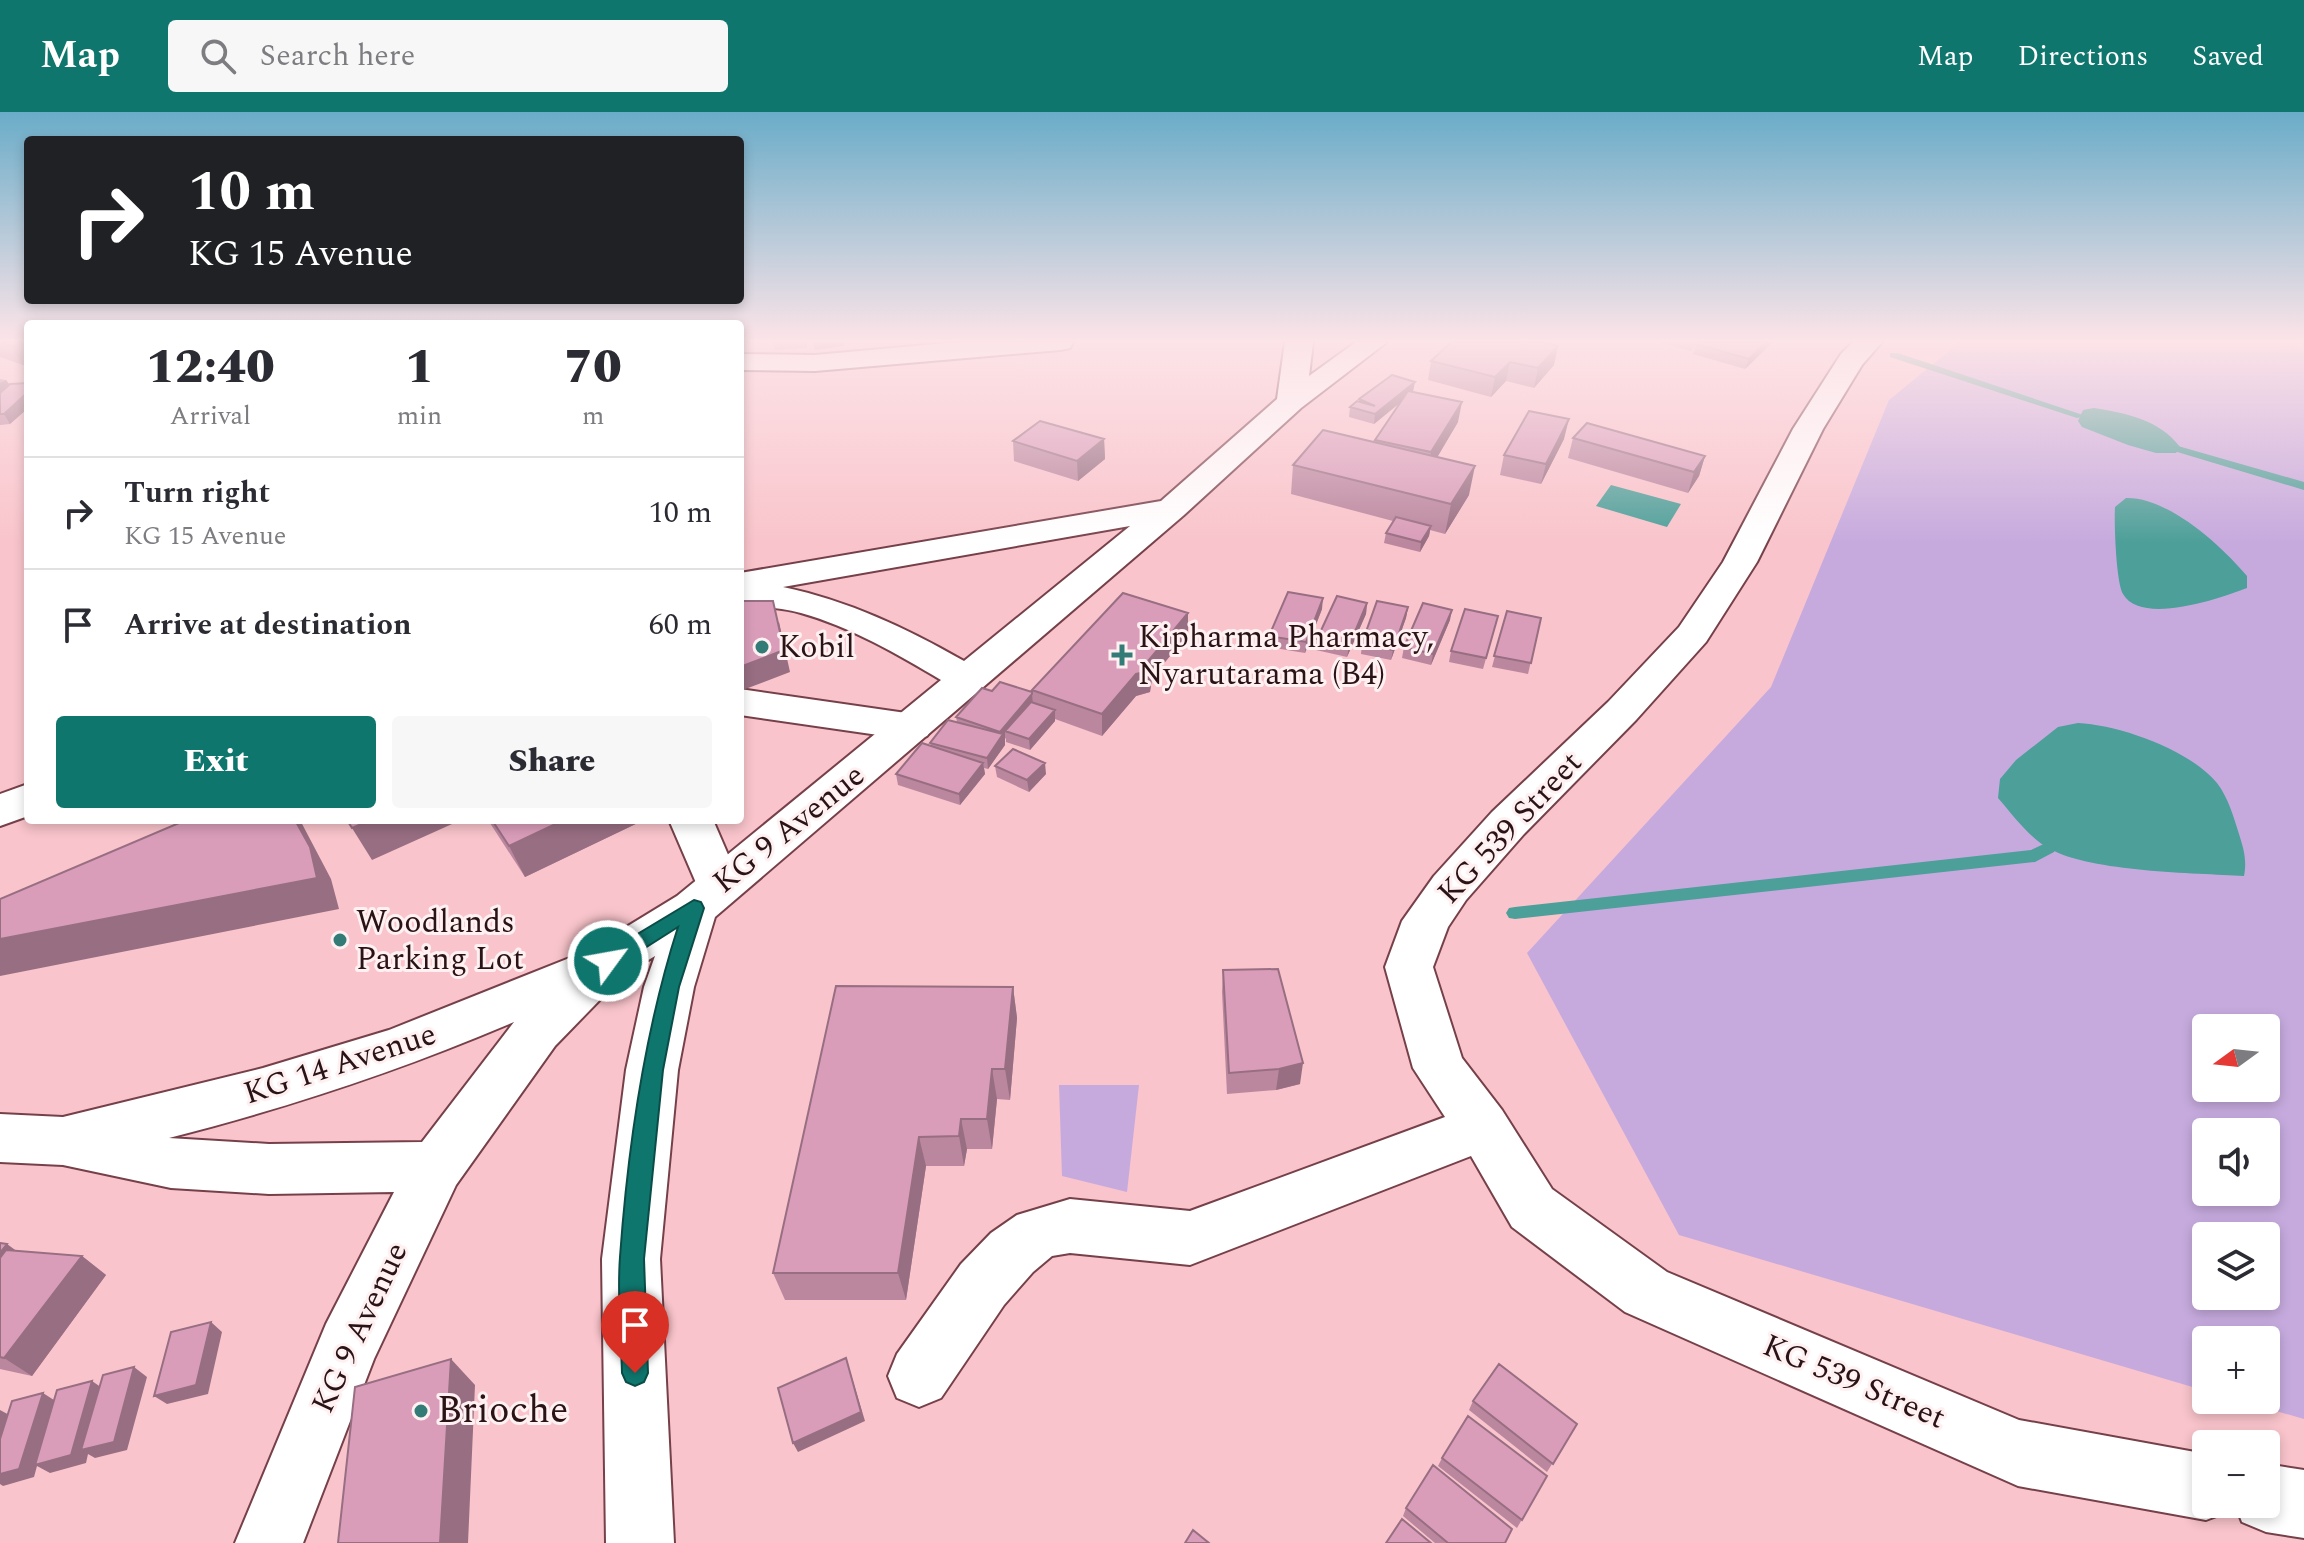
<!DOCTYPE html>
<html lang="en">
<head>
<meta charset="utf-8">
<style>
  body { margin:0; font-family:Spectral,serif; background:#f7f7f7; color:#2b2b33; height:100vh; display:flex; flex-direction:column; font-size:30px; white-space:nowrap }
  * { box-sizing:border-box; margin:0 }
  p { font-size:26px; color:#7c7c81 }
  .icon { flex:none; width:44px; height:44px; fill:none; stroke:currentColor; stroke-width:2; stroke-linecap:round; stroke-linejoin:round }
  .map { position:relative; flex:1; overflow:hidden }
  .side { position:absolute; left:24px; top:208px; width:720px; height:504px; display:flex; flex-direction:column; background:#fff; border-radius:8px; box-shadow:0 4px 12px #0003 }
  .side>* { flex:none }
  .top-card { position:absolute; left:24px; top:24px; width:720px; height:168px; border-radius:8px; box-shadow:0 4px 12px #0003; background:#202124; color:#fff; overflow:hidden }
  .needle { width:52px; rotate:255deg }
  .tools { position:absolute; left:2192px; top:902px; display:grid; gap:16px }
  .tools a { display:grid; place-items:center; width:88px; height:88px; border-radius:8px; background:#fff; box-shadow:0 4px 12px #0003; font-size:40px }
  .pin { position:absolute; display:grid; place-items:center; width:68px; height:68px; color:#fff; margin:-82px -34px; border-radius:50% 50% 50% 0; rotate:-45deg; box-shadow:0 0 8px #0007 }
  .pin .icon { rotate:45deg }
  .me { position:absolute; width:88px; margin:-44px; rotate:58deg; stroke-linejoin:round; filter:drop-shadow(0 0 6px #0008) }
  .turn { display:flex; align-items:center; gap:28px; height:168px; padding:0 32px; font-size:36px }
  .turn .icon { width:104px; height:104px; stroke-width:2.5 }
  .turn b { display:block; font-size:56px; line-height:68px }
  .eta { display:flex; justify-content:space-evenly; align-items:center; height:136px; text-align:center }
  .eta b { font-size:48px; font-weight:800; line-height:56px }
  .button { display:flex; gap:16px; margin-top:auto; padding:16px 32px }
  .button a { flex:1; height:92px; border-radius:8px; background:#0f766e; color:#fff; font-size:32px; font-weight:800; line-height:92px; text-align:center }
  .button a+a { background:#f7f7f7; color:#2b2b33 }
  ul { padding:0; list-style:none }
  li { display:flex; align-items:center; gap:24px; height:112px; padding:0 32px; border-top:2px solid #e1e1e2 }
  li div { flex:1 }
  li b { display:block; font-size:30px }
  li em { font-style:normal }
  header { display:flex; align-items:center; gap:48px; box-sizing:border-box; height:112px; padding:0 40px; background:#0f766e; color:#fff }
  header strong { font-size:38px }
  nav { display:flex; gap:44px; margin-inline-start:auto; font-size:28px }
  .search { width:560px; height:72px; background:#f7f7f7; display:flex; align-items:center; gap:20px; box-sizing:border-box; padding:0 28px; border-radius:8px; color:#7c7c81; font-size:30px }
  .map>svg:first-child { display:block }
  .green { fill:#c6aade; fill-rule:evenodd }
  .water { fill:#4d9f99 }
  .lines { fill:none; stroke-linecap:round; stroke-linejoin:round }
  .stream { fill:#4d9f99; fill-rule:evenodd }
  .minor-casing { stroke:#764049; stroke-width:4 }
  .major-casing { stroke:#764049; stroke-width:4 }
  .minor { fill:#fff; fill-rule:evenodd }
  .major { fill:#fff; fill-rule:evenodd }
  .wall { fill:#bb879f }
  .shaded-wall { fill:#986e82 }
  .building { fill:#d99db9; stroke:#986e82; stroke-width:2 }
  .route { fill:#0f766e; stroke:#0a4d48; stroke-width:2 }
  .poi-dot { fill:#337b76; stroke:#fff1f2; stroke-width:3 }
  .labels { text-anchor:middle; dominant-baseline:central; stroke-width:6; stroke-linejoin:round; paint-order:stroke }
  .poi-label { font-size:32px; fill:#2a1317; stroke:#fff1f2; text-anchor:start }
  .street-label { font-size:32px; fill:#2a1317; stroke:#fff1f2 }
  .near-poi-label { font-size:38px; fill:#2a1317; stroke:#fff1f2; text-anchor:start }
</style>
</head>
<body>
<header>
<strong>Map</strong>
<div class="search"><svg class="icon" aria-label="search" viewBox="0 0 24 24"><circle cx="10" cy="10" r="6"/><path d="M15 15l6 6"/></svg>Search here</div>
<nav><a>Map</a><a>Directions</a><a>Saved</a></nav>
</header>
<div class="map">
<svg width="2304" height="1431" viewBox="0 0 2304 1431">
  <rect width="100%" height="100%" fill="#f9c4cb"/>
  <path class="green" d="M 1960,230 L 2291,230 L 2304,239 L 2304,1307 L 2238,1288 L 2266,1288 L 2266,1228 L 2206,1228 L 2206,1279 L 1679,1123 L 1527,841 L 1771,575 L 1889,288 ZM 2206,916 L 2266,916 L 2266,976 L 2206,976 ZM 2206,1020 L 2266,1020 L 2266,1080 L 2206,1080 ZM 2206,1124 L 2266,1124 L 2266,1184 L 2206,1184 Z
    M 1059,973 L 1139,973 L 1127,1080 L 1062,1064 Z"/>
  <path class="water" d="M 2094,296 C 2126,301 2160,308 2180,335 L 2176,341 L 2156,341 L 2128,333 L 2082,315 L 2078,309 L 2083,298 Z
    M 1611,373 L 1681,392 L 1667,415 L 1596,394 Z
    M 2126,386 C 2168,385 2221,433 2247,464 L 2247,476 C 2221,486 2141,514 2123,482 C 2116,470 2114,410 2115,395 Z
    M 2078,611 C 2120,613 2190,638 2217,671 C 2228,685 2234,706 2239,722 C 2244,738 2247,748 2244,764 C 2194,761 2092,760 2050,737 C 2029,726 2013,703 1998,686 L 2000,667 L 2016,648 L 2058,615 Z"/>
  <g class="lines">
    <path class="stream" d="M 1890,241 L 1898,241 L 2086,304 L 2077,306 L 1890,245 Z
      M 2178,334 L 2304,370 L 2304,378 L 2174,339 L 2172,337 Z
      M 2048,730 L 2056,736 L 2054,740 L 2035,750 L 1515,807 L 1509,806 L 1506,801 L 1509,796 L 1515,795 L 2031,738 Z"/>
    <defs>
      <path id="minor" d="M 959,230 L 1073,230 L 1070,236 L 1060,238 L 815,259 L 740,258 L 740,242 L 815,243 Z
        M 1853,230 L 1882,230 L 1862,253 L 1823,317 L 1757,450 L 1706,530 L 1636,608 L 1524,722 L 1466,788 L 1448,815 L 1433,855 L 1462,946 L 1502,998 L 1552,1077 L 1667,1160 L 2019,1308 L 2206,1342 L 2206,1392 L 2232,1392 L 2230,1399 L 2206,1408 L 2018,1374 L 1625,1200 L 1512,1115 L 1471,1044 L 1190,1153 L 1070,1141 L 1052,1144 L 1033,1160 L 1004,1193 L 941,1286 L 919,1295 L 897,1286 L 888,1264 L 897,1242 L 961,1152 L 991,1121 L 1017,1103 L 1070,1087 L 1190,1099 L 1445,1005 L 1413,956 L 1385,855 L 1402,809 L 1434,764 L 1492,700 L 1608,590 L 1679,515 L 1723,450 L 1793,317 L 1841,242 Z
        M 740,577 L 913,602 L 927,606 L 933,615 L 927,624 L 913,628 L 740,603 Z
        M 669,708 L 713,708 L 742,775 L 735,787 L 719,792 L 703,787 Z
        M 2266,1352 L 2304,1358 L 2304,1426 L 2266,1420 L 2242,1410 L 2235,1392 L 2266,1392 Z"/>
      <path id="major" d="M 1285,230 L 1313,230 L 1309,264 L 1356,230 L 1387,230 L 1301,296 L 1184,403 L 715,805 L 694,875 L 678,958 L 660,1147 L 674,1431 L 606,1431 L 602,1147 L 626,958 L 644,875 L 655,844 L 625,862 L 555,934 L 456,1073 L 374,1247 L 303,1431 L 235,1431 L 326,1212 L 394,1080 L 269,1082 L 171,1076 L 63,1053 L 0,1050 L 0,1002 L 63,1005 L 263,956 L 389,918 L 587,839 L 677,784 L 941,568 C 897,542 851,515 801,501 C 781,495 760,496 740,491 L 740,461 L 1161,389 L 1277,287 ZM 1130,414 L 964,549 C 906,516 849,489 783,475 ZM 514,910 L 422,1030 L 269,1032 L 169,1026 C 290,995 399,959 514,910 Z
        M 28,672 L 28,704 L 0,714 L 0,682 Z"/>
    </defs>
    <use href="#minor" class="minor-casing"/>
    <use href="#major" class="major-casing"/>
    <use href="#minor" class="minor"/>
    <use href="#major" class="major"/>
  </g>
  <path class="wall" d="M 0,230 L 28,230 L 28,252 L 23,253 L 0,245 Z
    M 773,230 L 807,230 L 807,236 L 775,238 Z
    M 1659,230 L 1773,230 L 1745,257 L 1693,242 L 1696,233 L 1691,239 Z
    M 1558,234 L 1554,253 L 1534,276 L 1506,269 L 1491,285 L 1428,268 L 1431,249 Z
    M 0,267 L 6,268 L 10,273 L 28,271 L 28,296 L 10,312 L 0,313 Z
    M 1413,280 L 1458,310 L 1437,345 L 1469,383 L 1445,422 L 1430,418 L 1429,424 L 1420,440 L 1384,431 L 1386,421 L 1393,409 L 1291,382 L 1293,353 L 1374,330 L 1401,290 L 1374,312 L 1349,305 L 1350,295 L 1359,290 L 1359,287 Z
    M 1573,326 L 1705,344 L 1699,364 L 1688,381 L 1568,346 Z
    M 1104,327 L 1105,347 L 1078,369 L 1014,349 L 1013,329 Z
    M 1564,327 L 1541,372 L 1500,363 L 1504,343 Z
    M 1367,491 L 1366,502 L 1347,545 L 1316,538 L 1317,527 Z
    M 1408,495 L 1406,506 L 1391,548 L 1361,542 L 1362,531 Z
    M 1322,497 L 1305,541 L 1269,535 L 1269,524 Z
    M 1507,499 L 1541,506 L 1528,562 L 1492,555 Z
    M 1188,501 L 1188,522 L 1152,566 L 1150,580 L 1136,584 L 1102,624 L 1055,607 L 1055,609 L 1030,638 L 1006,630 L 1006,626 L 1004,628 L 1005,633 L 988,657 L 984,656 L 985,662 L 960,693 L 898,673 L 896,662 L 931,634 L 930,631 L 957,610 L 956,605 L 992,579 L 1032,580 L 1032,578 Z
    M 1498,504 L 1483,557 L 1449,550 L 1451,539 Z
    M 1450,508 L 1431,553 L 1402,546 L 1404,535 Z
    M 995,654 L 1046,662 L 1029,680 L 997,665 Z
    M 488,708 L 644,708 L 525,765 Z
    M 1223,858 L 1300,972 L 1276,978 L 1227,982 L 1222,880 Z
    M 1013,875 L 1017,906 L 1010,988 L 997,987 L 992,1037 L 967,1037 L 964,1054 L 926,1054 L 906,1188 L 785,1188 L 773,1161 Z
    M 0,1131 L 16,1139 L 82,1144 L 106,1163 L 32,1264 L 0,1257 Z
    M 1473,1289 L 1577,1312 L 1547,1360 L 1469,1298 Z
    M 1442,1346 L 1547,1364 L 1517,1416 L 1438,1354 Z
    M 1406,1396 L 1505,1431 L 1435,1431 L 1403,1404 Z"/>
  <path class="shaded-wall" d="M 22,230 L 28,230 L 28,252 L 23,253 L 11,234 Z
    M 813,230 L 844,230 L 844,234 L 815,238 Z
    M 1766,230 L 1773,230 L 1745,257 L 1749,247 Z
    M 1558,234 L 1554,253 L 1534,276 L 1538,256 Z
    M 1510,250 L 1506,269 L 1491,285 L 1495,265 Z
    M 6,268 L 13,278 L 0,285 L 0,271 Z
    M 1415,270 L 1413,280 L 1374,312 L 1375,302 Z
    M 28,280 L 28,296 L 10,312 L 4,302 Z
    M 1462,290 L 1458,310 L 1428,361 L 1431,340 Z
    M 1569,307 L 1564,327 L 1541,372 L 1546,352 Z
    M 1104,327 L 1105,347 L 1078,369 L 1077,349 Z
    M 1705,344 L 1699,364 L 1688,381 L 1694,360 Z
    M 1475,354 L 1469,383 L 1445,422 L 1451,392 Z
    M 1431,414 L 1429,424 L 1420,440 L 1421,430 Z
    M 1323,486 L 1322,497 L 1305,541 L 1306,530 Z
    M 1367,491 L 1366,502 L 1347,545 L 1349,534 Z
    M 1408,495 L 1406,506 L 1391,548 L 1393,538 Z
    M 1452,498 L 1450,508 L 1431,553 L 1433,542 Z
    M 1188,501 L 1188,522 L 1152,566 L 1150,580 L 1136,584 L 1102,624 L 1102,602 Z
    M 779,510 L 790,560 L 740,579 L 740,555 Z
    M 1032,582 L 1033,593 L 1005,619 L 1005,633 L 988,657 L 987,646 L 1001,626 L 1000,620 Z
    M 1055,598 L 1055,609 L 1030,638 L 1029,627 Z
    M 983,651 L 985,662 L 960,693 L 959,682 Z
    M 1045,651 L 1046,662 L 1029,680 L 1027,668 Z
    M 295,708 L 300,708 L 331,767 L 339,797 L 0,864 L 0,827 Z
    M 371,708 L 461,708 L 372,748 L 352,716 Z
    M 564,708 L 644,708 L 525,765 L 509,734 Z
    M 1013,875 L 1017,906 L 1010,988 L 1005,957 Z
    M 1303,951 L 1300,972 L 1276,978 L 1279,957 Z
    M 992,957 L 997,987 L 992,1037 L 987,1007 Z
    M 961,1007 L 967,1037 L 964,1054 L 959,1024 Z
    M 919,1025 L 926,1054 L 906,1188 L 898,1161 Z
    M 7,1132 L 33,1151 L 0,1196 L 0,1141 Z
    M 82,1144 L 106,1163 L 32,1264 L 4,1246 Z
    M 211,1210 L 222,1220 L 208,1282 L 167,1292 L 154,1284 Z
    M 846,1246 L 865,1309 L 798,1340 L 793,1331 Z
    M 451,1247 L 475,1273 L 468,1431 L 440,1431 Z
    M 134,1255 L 147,1265 L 127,1338 L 95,1346 L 88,1342 L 86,1351 L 50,1361 L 37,1354 L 34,1365 L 3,1374 L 0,1372 L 0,1362 L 43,1281 L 57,1290 L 92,1269 L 105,1278 Z
    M 0,1298 L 13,1305 L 0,1341 Z"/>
  <path class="building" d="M 0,230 L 22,230 L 11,234 Z
    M 1451,230 L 1544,230 L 1558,234 L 1538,256 L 1510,250 L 1495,265 L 1431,249 Z
    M 1698,230 L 1766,230 L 1749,247 L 1696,232 Z
    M 1392,263 L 1415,270 L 1375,302 L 1350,295 L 1357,289 L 1375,294 L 1359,287 Z
    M 28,271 L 28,280 L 4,302 L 0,302 L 0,281 L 10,272 Z
    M 1408,279 L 1462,290 L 1431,340 L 1375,328 Z
    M 1529,299 L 1569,307 L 1546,352 L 1504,343 Z
    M 1040,309 L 1104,327 L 1077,349 L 1013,329 Z
    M 1587,311 L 1705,344 L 1694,360 L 1573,326 Z
    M 1323,318 L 1475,354 L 1451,392 L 1293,353 Z
    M 1396,405 L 1431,414 L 1421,430 L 1386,421 Z
    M 1288,480 L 1323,486 L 1306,530 L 1269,524 Z
    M 1123,481 L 1188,501 L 1148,549 L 1152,552 L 1150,559 L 1136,562 L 1102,602 L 1032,578 Z
    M 1337,484 L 1367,491 L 1349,534 L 1317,527 Z
    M 740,489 L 773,489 L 784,538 L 740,555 Z
    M 1377,489 L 1408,495 L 1393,538 L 1362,531 Z
    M 1423,491 L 1452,498 L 1433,542 L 1404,535 Z
    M 1465,497 L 1498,504 L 1486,546 L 1451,539 Z
    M 1507,499 L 1541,506 L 1531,551 L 1494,544 Z
    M 1000,570 L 1032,580 L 1032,582 L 1000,620 L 956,605 L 982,576 L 992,579 Z
    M 1031,590 L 1055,598 L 1029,627 L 1005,619 Z
    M 948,608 L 1003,622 L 987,646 L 930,631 Z
    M 922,631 L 983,651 L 959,682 L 896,662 Z
    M 1013,637 L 1045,651 L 1027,668 L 995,654 Z
    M 186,708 L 295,708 L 310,735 L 317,766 L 0,827 L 0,787 Z
    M 347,708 L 371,708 L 352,716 Z
    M 492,708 L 564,708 L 509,734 Z
    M 1278,857 L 1303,951 L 1279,957 L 1229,961 L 1223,858 Z
    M 836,874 L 1013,875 L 1005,957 L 992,957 L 987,1007 L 961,1007 L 959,1024 L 919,1025 L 898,1161 L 773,1161 Z
    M 0,1131 L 7,1132 L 0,1141 Z
    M 6,1138 L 82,1144 L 4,1246 L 0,1245 L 0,1146 Z
    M 211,1210 L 196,1273 L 154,1284 L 171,1220 Z
    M 846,1246 L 861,1300 L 793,1331 L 778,1276 Z
    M 451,1247 L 440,1431 L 338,1431 L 355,1275 Z
    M 1499,1252 L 1577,1312 L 1553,1352 L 1473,1289 Z
    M 134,1255 L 114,1330 L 81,1338 L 103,1263 Z
    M 92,1269 L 71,1343 L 35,1353 L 57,1278 Z
    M 43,1281 L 19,1357 L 0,1362 L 0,1327 L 12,1289 Z
    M 1468,1304 L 1547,1364 L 1522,1408 L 1442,1346 Z
    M 1433,1353 L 1512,1417 L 1505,1431 L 1448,1431 L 1406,1396 Z
    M 1402,1407 L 1431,1431 L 1386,1431 Z
    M 1193,1418 L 1209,1431 L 1185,1431 Z"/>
  <linearGradient id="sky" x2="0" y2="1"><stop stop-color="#6aacc8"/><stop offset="0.53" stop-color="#fce4e8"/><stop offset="1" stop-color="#fce4e8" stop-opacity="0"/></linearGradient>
  <rect width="2304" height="431" fill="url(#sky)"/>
  <path class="route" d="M 694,788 L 701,790 L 704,796 L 679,875 L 663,958 L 644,1147 L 648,1261 L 644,1270 L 635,1274 L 626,1270 L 622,1261 C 621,1223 617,1183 620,1145 C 628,1033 644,921 678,815 L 615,855 L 601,855 L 598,849 L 601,844 Z"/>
  <g class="poi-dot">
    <circle cx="762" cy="535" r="8"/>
    <path d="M1118 531h8v8h8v8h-8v8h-8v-8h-8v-8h8z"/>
    <circle cx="340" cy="828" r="8"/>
    <circle cx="421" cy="1299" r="8"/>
  </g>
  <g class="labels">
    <g class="poi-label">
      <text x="1138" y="525">Kipharma Pharmacy,<tspan x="1138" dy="37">Nyarutarama (B4)</tspan></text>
      <text x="778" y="535">Kobil</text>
      <text x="356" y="810">Woodlands<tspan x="356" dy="37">Parking Lot</tspan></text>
    </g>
    <g class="street-label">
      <text transform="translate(1510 716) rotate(-47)">KG 539 Street</text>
      <text transform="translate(789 717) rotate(-39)">KG 9 Avenue</text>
      <text transform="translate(340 952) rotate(-18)">KG 14 Avenue</text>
      <text transform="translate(360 1216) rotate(-65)">KG 9 Avenue</text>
      <text transform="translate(1854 1270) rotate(23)">KG 539 Street</text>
    </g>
    <g class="near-poi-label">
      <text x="437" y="1299">Brioche</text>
    </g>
  </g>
</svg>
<div class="tools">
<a><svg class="needle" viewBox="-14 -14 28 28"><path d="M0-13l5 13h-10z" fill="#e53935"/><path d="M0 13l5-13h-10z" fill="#7c7c81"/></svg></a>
<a><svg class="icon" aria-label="sound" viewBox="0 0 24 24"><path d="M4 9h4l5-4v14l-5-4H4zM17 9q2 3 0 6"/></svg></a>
<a><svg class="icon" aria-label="layers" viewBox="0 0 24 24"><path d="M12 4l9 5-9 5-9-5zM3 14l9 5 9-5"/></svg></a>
<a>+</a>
<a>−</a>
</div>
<div class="pin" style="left:635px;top:1261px;background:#d93025"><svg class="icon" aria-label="arrive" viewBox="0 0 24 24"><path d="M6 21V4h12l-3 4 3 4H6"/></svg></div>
<svg class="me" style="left:608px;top:849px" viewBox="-20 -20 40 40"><circle r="17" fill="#0f766e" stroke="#fff" stroke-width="3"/><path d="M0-11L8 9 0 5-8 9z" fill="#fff"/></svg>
<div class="top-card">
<div class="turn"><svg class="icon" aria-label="right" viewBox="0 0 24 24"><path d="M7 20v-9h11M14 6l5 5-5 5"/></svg><div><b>10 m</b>KG 15 Avenue</div></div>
</div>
<section class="side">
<div class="eta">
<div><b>12:40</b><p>Arrival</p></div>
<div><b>1</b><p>min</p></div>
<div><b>70</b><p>m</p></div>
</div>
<ul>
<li><svg class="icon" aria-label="right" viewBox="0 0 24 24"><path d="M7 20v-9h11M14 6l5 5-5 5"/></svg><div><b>Turn right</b><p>KG 15 Avenue</p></div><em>10 m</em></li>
<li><svg class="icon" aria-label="arrive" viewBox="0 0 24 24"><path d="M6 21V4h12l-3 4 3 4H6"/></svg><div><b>Arrive at destination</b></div><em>60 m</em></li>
</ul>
<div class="button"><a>Exit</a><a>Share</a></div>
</section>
</div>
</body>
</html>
